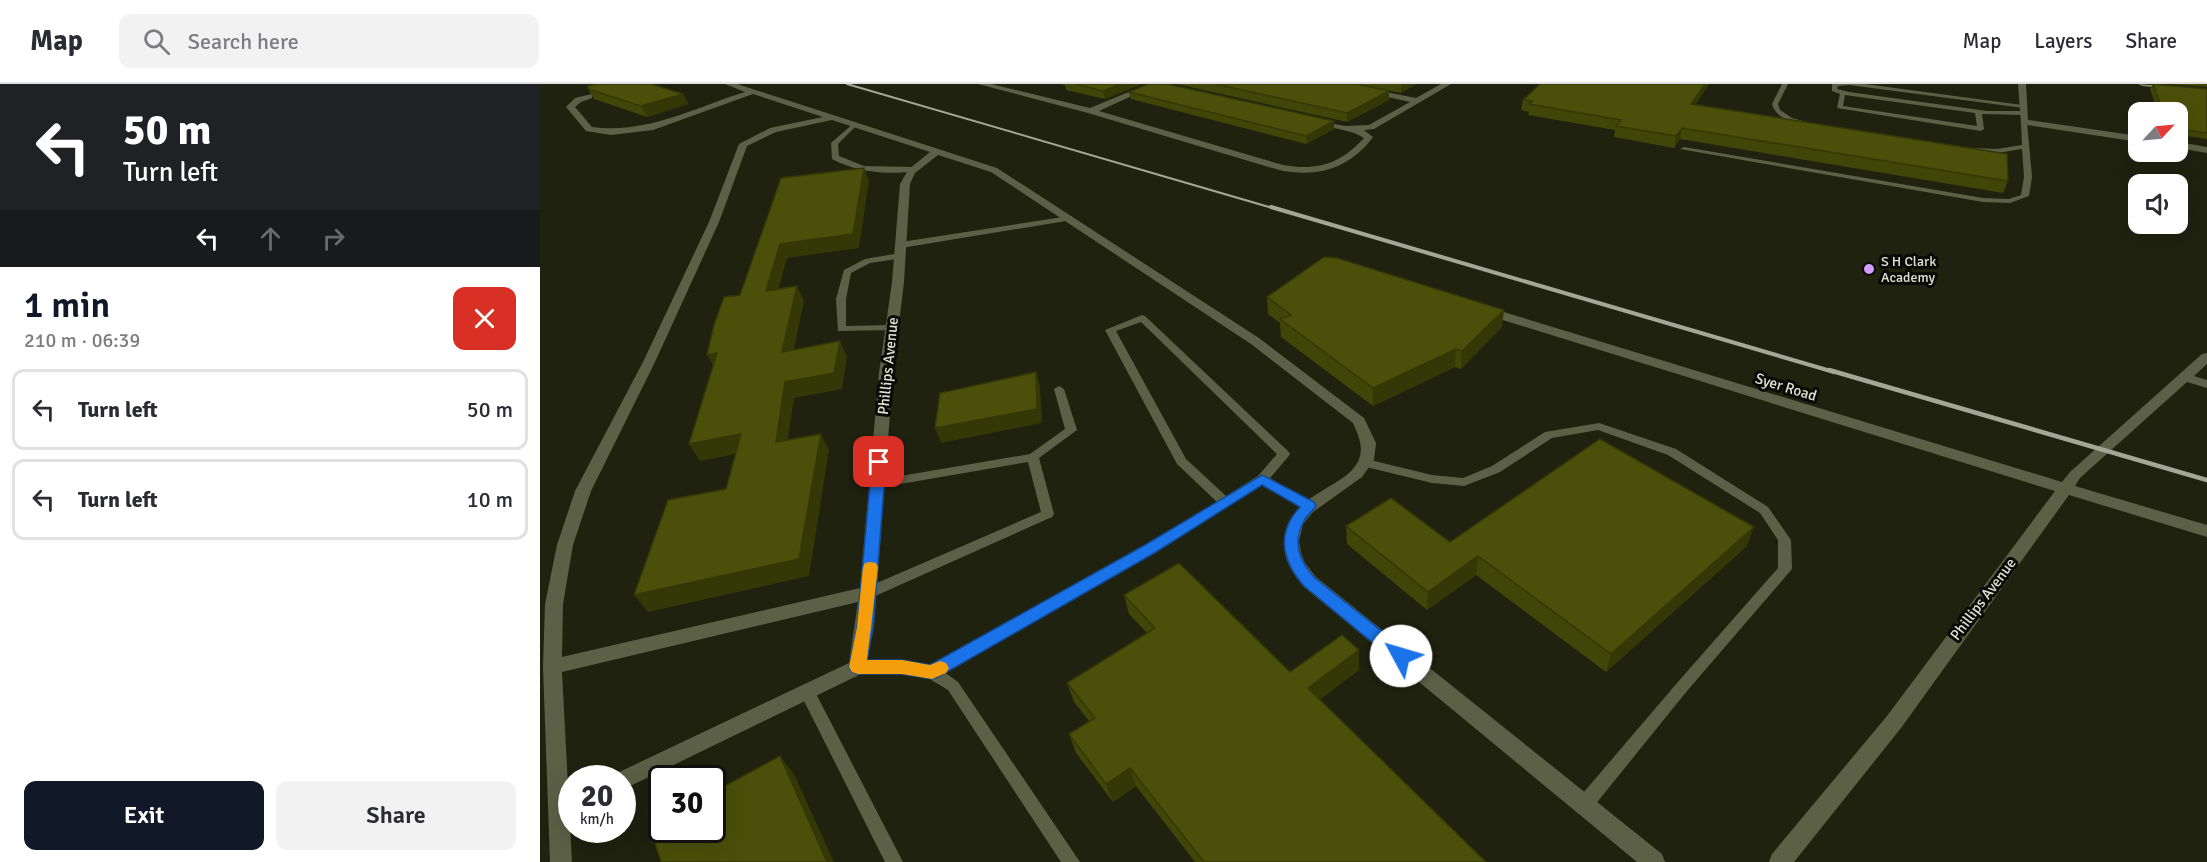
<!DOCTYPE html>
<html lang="en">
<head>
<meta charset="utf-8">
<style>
  body { margin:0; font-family:Signika,sans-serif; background:#f2f2f3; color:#2b2b33; height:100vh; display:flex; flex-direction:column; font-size:22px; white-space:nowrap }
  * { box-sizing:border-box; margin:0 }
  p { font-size:20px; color:#7c7c81 }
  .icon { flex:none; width:33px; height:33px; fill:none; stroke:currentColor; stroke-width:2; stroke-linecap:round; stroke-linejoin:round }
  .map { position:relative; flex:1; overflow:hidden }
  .sheet { display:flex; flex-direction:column; background:#fff; width:540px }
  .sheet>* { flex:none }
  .hud { background:#202124; color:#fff; overflow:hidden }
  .needle { width:39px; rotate:64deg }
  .buttons { position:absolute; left:1588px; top:18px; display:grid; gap:12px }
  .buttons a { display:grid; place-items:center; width:60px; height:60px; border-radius:12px; background:#fff; box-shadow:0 6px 24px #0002; font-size:30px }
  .speed { position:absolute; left:18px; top:681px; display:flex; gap:12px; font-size:30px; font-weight:700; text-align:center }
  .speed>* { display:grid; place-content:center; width:78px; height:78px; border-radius:50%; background:#fff; box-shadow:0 6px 24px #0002; line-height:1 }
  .speed small { font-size:15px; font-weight:400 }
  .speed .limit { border:3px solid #111; border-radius:9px; background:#fff; color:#111 }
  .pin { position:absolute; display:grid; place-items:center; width:51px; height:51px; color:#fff; margin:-26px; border-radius:12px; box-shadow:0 3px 9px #0006 }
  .me { position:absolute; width:66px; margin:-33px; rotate:309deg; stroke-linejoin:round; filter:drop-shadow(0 0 4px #0008) }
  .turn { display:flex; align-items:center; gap:21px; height:126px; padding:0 24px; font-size:27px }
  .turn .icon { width:78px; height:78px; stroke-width:2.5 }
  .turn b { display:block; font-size:42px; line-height:51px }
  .lanes { display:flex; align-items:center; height:57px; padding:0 24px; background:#0003; justify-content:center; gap:30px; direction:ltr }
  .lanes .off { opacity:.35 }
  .round { display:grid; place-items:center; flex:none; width:63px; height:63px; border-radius:12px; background:#f2f2f3 }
  .overview { display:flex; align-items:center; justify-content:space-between; height:102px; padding:0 24px }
  h1 { font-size:36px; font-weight:600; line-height:45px; color:#111827 }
  .button { display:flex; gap:12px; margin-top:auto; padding:12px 24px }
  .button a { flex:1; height:69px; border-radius:12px; background:#111827; color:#fff; font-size:24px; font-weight:600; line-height:69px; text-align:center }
  .button a+a { background:#f2f2f3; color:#2b2b33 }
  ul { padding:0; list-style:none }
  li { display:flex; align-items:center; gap:18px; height:81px; margin:0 12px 9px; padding:0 12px; border:3px solid #e1e1e2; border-radius:12px }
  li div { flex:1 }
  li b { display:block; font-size:22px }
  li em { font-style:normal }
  header { display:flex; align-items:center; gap:36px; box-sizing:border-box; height:84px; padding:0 30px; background:#fff; border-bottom:2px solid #e1e1e2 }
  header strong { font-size:28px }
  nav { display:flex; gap:33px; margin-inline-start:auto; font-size:21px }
  .search { width:420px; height:54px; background:#f2f2f3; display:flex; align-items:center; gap:15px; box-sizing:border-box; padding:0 21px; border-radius:12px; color:#7c7c81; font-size:22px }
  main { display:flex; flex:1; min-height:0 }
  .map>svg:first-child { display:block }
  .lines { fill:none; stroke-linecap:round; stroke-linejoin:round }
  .lane { fill:#5c6046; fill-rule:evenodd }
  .street { fill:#5c6046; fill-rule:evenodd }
  .secondary { fill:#7e845b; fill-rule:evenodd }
  .rail-far2 { stroke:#a4a698; stroke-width:2 }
  .rail-far1 { stroke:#a4a698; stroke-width:4 }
  .rail { stroke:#a4a698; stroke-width:4.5 }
  .wall { fill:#404508 }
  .shaded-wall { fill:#343806 }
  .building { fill:#4a5009; stroke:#343806; stroke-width:1.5 }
  .route { fill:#1a73e8; stroke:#114b97; stroke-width:1.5 }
  .slow { fill:#f59e0b }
  .poi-dot { fill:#d29cfd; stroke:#090a04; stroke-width:2 }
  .labels { text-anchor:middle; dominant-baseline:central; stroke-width:6; stroke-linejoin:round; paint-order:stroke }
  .far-poi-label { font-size:14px; fill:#e1e3d7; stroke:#090a04; text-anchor:start }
  .street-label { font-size:15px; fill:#e1e3d7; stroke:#090a04 }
</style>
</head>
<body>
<header>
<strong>Map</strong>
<div class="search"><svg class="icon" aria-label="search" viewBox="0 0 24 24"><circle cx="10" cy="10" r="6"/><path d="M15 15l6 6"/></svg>Search here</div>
<nav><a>Map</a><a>Layers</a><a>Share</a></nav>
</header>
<main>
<section class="sheet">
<div class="hud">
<div class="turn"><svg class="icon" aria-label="left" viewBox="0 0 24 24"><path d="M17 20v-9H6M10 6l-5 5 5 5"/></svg><div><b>50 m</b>Turn left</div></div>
<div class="lanes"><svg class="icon" aria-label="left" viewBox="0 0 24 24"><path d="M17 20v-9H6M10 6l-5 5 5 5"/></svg><svg class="icon off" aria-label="ahead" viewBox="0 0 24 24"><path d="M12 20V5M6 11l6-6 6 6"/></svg><svg class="icon off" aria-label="right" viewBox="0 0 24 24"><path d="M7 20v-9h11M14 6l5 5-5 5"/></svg></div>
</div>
<div class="overview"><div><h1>1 min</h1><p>210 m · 06:39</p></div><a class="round" style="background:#d93025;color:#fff"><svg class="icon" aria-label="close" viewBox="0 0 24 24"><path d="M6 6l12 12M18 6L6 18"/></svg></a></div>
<ul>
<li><svg class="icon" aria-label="left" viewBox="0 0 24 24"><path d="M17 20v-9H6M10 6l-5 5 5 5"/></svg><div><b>Turn left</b></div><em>50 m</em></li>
<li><svg class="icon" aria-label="left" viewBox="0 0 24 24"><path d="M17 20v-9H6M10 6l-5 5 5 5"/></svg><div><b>Turn left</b></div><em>10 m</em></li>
</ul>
<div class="button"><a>Exit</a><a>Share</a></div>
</section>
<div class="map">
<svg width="1667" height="778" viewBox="0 0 1667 778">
  <rect width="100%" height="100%" fill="#1f220f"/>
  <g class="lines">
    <path class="lane" d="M 1242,0 L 1248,0 L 1238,20 L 1240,26 L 1252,34 L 1274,40 L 1274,42 C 1259,42 1236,36 1232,20 Z
      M 1292,0 L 1325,0 L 1482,21 L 1484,22 L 1484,24 L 1309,1 L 1298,2 L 1297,5 L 1309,8 L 1447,27 L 1484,27 L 1487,29 L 1484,31 L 1442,30 L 1444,45 L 1441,47 L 1297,24 L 1300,10 L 1292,7 ZM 1305,11 L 1435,29 L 1437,42 L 1303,22 Z
      M 1484,36 L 1487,38 L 1492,93 L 1489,112 L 1470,119 L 1443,118 L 1140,65 L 1144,63 L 1443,114 L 1469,115 L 1481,111 L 1484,93 L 1482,65 C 1466,67 1445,73 1430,66 L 1434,64 L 1457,65 L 1482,61 L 1481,38 Z
      M 315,38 L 318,40 L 298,60 L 299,72 L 324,82 L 375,83 L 379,85 L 378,87 C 349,91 318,89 292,75 L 291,59 Z
      M 529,132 L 532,132 L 532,136 L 361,164 L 357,161 L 361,158 Z
      M 360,169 L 363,170 L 363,174 L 330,179 L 311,189 L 306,215 L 306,242 L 352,241 L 355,242 L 355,246 L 298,247 L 296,215 L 304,186 L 325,175 Z
      M 602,231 L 605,232 L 748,367 L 750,370 L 748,373 L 730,394 L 773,419 L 775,422 L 769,426 L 765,425 L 722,400 L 633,457 L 404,588 L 418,598 L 540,778 L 521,778 L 408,606 L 388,594 L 362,589 L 318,589 L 313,587 L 311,583 L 313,579 L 318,577 L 362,577 L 390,582 L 623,451 L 677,418 L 637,380 L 565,246 ZM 601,238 L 737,370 L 718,392 L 686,412 L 646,375 L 576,247 Z
      M 519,302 L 524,305 L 537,346 L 499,374 L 514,430 L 512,433 L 333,513 L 328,514 L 323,513 L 321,509 L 323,505 L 501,428 L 488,378 L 337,404 L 331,400 L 337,396 L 490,370 L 525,345 L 514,305 Z
      M 1059,339 L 1136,365 L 1228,423 L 1251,456 L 1252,485 L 1147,607 L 1050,727 L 1044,729 L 1038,727 L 1035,721 L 1038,715 L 1137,599 L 1238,484 L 1238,456 L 1220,429 L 1128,371 L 1058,346 L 1012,354 L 960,388 L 924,402 L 892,399 L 822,382 L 820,379 L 826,375 L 892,391 L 923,394 L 952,382 L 1005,348 Z
      M 267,601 L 272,602 L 363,778 L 345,778 L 259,607 L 262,602 Z"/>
    <path class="street" d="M 185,0 L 197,0 L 457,84 L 719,254 L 824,334 L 836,359 L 834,376 L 822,393 L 773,428 L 763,440 L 759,457 L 761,469 L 765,479 L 776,493 L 1122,770 L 1125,778 L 1097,778 L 764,503 C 750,487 740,469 745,448 C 756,407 809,403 819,375 C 824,362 818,351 813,339 L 711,260 L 451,88 L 398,71 L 375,89 L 370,100 L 364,198 L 353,289 L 334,543 L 325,588 L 82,706 L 82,694 L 73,694 L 75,690 L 309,579 L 318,518 L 22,588 L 32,778 L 10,778 L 3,583 L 5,520 L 17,461 L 35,407 L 103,278 L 169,138 L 199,60 L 230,44 L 283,33 L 213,10 L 113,46 L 71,51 L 46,47 L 26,23 L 35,14 L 52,10 L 52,14 L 41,18 L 35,23 L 52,43 C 108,50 153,24 205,8 ZM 292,36 L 390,68 L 368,86 L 360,100 L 352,198 L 339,289 L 320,504 L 22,573 L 23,520 L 33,461 L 51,407 L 115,278 L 179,138 L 207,62 L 236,48 Z
      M 438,0 L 451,0 L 550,24 L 608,0 L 618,0 L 559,27 L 743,81 C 778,87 800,80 824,54 C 810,45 790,44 773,40 L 773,36 L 805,42 L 829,41 L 870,18 L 790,0 L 805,0 L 876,14 L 901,0 L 911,0 L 834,45 L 824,46 L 833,53 C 809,85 777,94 739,86 L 548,29 Z
      M 1478,0 L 1486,0 L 1488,36 L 1599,52 L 1599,58 L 1481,40 Z
      M 1638,58 L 1667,63 L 1667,69 L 1638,64 Z
      M 944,222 L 1522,398 L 1530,388 L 1662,270 L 1667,269 L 1667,280 L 1654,292 L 1667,296 L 1667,304 L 1647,298 L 1540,394 L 1535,402 L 1667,441 L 1667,453 L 1529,411 L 1361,644 L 1254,778 L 1229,778 L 1232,770 L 1347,632 L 1515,407 L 940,229 L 940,223 Z"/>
    <path class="secondary" d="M 1598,0 L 1667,5 L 1667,9 L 1602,2 Z"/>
    <path class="rail-far2" d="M 307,0 L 736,125"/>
    <path class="rail-far1" d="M 731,123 L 1294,288"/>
    <path class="rail" d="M 1289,286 L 1667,396"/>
  </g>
  <path class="wall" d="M 519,0 L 602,0 L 565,15 L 526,6 L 525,1 Z
    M 636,0 L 876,0 L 861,9 L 830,3 L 849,16 L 807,38 Z
    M 1000,0 L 1169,0 L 1155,21 L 1468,97 L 1463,109 L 1140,55 L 1134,64 L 1074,53 L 1075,46 L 988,31 L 989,28 L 981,26 L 983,16 Z
    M 1613,0 L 1667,5 L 1667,55 L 1638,51 L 1638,28 L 1618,28 L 1610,5 Z
    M 1629,0 L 1667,0 L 1667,3 Z
    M 48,5 L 143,10 L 148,20 L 107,33 L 54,15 Z
    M 589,8 L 794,37 L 794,45 L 766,60 L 591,15 Z
    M 727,213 L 962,243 L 921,285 L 915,283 L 833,322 L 741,253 L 740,239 L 728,230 Z
    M 806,442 L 910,458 L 1207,462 L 1066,588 L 936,491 L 887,526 L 807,460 Z
    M 584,511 L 750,588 L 819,586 L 779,616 L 946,778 L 655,778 L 596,702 L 573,718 L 536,669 L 529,650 L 549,637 L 534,618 L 527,599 L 607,549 L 589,530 Z"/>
  <path class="shaded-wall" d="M 580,0 L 602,0 L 565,15 L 563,7 Z
    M 862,0 L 876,0 L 861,9 Z
    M 1165,0 L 1169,0 L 1148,31 L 1151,20 Z
    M 849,7 L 849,16 L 807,38 L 807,29 Z
    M 143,10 L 148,20 L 107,33 L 101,22 Z
    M 794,37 L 794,45 L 766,60 L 766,52 Z
    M 1142,44 L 1140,55 L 1134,64 L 1136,52 Z
    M 324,84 L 329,97 L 319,164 L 247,174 L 234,222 L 226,207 L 240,160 Z
    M 257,202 L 264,217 L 250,284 L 242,268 Z
    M 964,226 L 962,243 L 921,285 L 922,267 Z
    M 300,257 L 307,273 L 302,305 L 254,314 L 245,374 L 236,358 L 245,298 Z
    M 916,265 L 915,283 L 833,322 L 833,304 Z
    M 177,269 L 176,286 L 167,271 Z
    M 496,288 L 500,302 L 502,339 L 401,359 L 395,344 Z
    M 201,350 L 211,367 L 160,377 L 149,360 Z
    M 281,350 L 289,366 L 269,492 L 108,528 L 94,511 Z
    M 1214,443 L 1207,462 L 1066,588 L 1071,570 Z
    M 938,472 L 936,491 L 887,526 L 888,508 Z
    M 819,566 L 819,586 L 769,623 L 768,604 Z
    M 240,672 L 254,690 L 294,778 L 287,778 Z
    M 590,684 L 596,702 L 573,718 L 566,700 Z"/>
  <path class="building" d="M 57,0 L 111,0 L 143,10 L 101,22 L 48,5 L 48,2 Z
    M 535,0 L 580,0 L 563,7 Z
    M 608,0 L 627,0 L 794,37 L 766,52 L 589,8 Z
    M 675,0 L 818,0 L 849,7 L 807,29 Z
    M 1000,0 L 1165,0 L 1151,20 L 1467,70 L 1468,97 L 1142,44 L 1136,52 L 1076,42 L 1081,36 L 989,20 L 992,17 L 983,16 Z
    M 1613,0 L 1667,5 L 1667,49 L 1638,45 L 1638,28 L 1623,28 Z
    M 324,84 L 313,150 L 240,160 L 226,207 L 257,202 L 242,268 L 300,257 L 294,289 L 245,298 L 236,358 L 281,350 L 259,475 L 94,511 L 128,416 L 186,405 L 201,350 L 149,360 L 177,269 L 167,271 L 174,241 L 184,213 L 200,211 L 241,94 Z
    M 784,173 L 797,174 L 964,226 L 922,267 L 916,265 L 833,304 L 740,235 L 751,231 L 727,213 Z
    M 496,288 L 497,325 L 395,344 L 400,309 Z
    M 1060,355 L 1214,443 L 1071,570 L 938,472 L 888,508 L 806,442 L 851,414 L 910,458 Z
    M 639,479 L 750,588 L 802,551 L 819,566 L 768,604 L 946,778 L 664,778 L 590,684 L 566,700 L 529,650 L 555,634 L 527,599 L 615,544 L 584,511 Z
    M 240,672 L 287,778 L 121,778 L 110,743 L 122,737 L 122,746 L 172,746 L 172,709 Z"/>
  <path class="route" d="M 339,373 L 346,378 L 333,543 L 327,576 L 362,576 L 390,581 L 605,461 L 722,391 L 774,418 L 776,422 C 773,427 767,431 764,437 C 752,458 760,478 775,494 L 867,567 L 869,572 L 867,577 L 861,579 L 855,577 L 764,502 C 742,477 736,449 760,423 L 722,401 L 616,468 L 398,593 L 392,595 L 362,590 L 318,590 L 312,588 L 309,583 L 317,543 L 332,378 Z"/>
  <path class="slow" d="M 330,478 L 336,479 L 338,483 L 327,576 L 362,576 L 390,581 L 400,577 L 406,579 L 409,584 L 406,589 L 392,595 L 362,590 L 318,590 L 312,588 L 309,583 L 317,543 L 323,483 L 325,479 Z"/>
  <circle class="poi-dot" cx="1329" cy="185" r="6"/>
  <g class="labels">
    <g class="far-poi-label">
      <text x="1341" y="177">S H Clark<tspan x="1341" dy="16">Academy</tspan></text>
    </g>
    <g class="street-label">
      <text transform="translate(348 282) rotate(-84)">Phillips Avenue</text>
      <text transform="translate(1246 303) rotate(17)">Syer Road</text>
      <text transform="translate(1443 515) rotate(-53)">Phillips Avenue</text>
    </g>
  </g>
</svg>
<div class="buttons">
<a><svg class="needle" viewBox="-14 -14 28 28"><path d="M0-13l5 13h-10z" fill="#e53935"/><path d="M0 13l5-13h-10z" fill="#7c7c81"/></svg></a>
<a><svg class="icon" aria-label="sound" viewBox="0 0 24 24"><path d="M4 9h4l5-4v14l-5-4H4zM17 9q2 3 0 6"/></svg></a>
</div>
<div class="speed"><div>20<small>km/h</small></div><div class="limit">30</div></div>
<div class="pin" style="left:339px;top:378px;background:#d93025"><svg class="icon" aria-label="arrive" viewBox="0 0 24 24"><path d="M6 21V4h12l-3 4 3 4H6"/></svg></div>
<svg class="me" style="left:861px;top:572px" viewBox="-20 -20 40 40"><circle r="19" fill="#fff"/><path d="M0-13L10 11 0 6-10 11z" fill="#1a73e8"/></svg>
</div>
</main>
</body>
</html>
